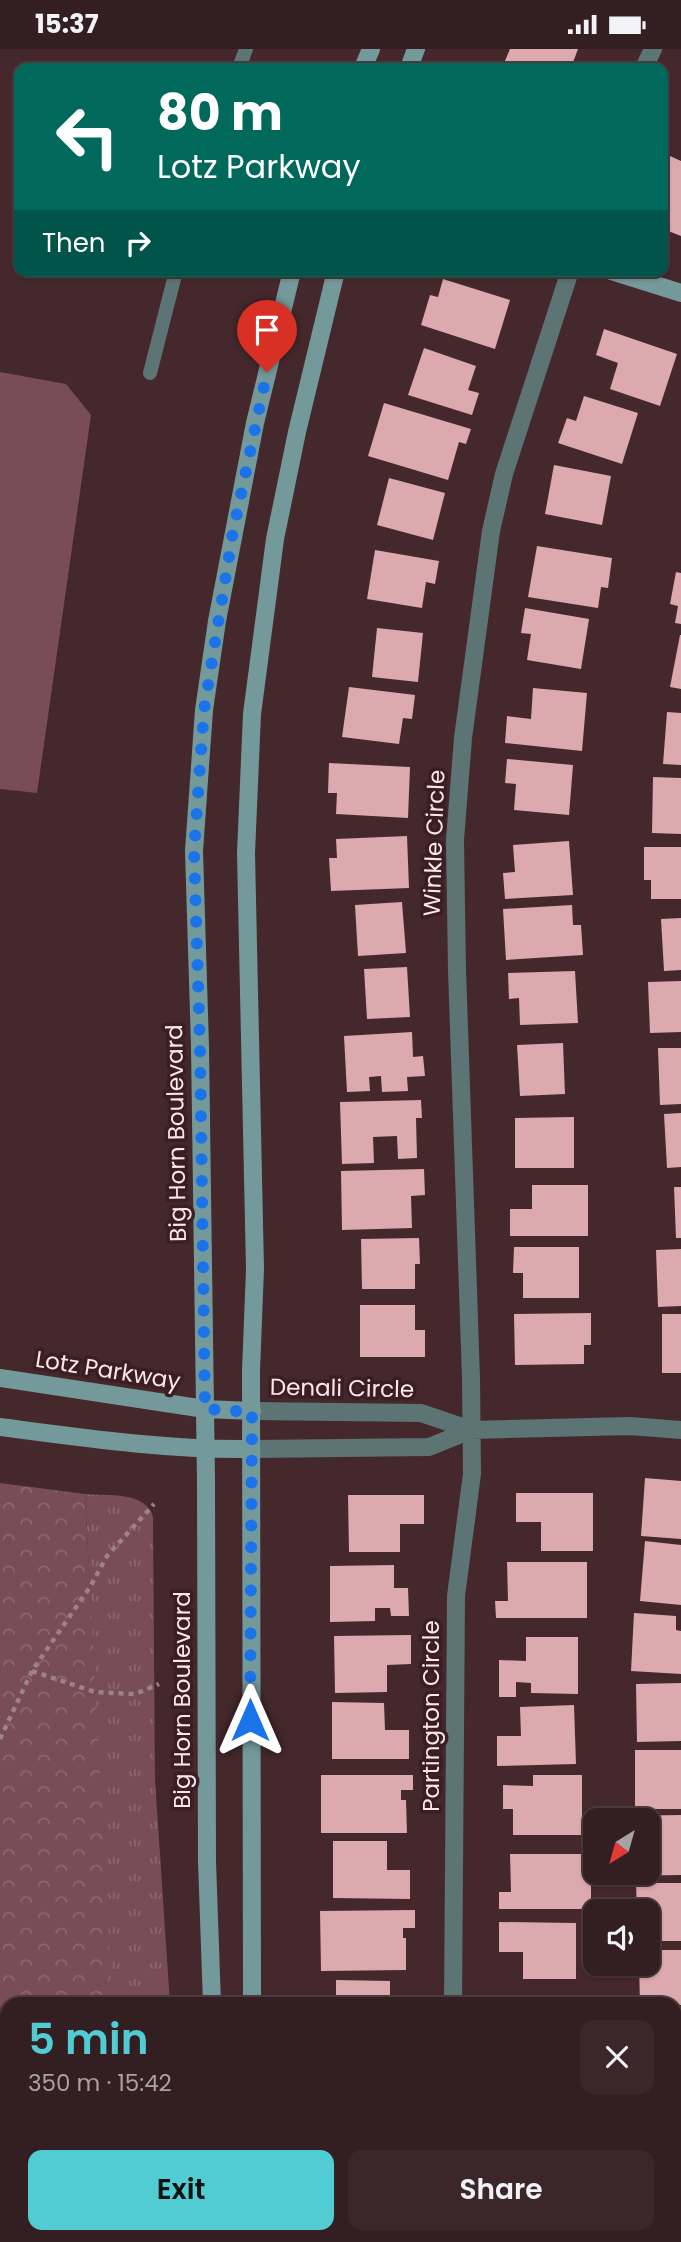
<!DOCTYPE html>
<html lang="en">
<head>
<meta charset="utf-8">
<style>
  body { margin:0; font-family:Poppins,sans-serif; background:#3b272a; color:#f1f3f6; height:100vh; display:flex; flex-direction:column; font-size:26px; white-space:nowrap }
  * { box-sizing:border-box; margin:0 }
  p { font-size:23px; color:#a9a2a5 }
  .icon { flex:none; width:38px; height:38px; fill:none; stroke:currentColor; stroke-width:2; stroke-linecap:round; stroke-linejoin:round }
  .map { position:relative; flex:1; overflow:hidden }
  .panel { position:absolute; left:0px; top:1948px; width:682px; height:247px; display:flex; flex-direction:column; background:#331e21; border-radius:21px 21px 0 0; box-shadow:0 2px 5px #0004,0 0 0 2px #4e3c3f }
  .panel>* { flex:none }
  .top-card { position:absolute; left:14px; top:14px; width:654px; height:214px; border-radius:14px; box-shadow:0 2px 5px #0004,0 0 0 2px #4e3c3f; background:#00695c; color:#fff; overflow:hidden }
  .needle { width:46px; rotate:217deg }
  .fabs { position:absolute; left:583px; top:1759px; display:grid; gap:14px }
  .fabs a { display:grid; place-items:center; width:77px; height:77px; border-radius:14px; background:#331e21; box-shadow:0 2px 5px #0004,0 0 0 2px #4e3c3f; font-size:35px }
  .pin { position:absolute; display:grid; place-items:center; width:60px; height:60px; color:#fff; margin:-72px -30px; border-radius:50% 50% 50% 0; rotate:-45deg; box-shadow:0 0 7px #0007 }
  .pin .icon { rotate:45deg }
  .me { position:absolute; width:77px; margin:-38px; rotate:0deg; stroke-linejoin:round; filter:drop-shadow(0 0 5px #0008) }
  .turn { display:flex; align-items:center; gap:24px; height:147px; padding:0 28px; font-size:32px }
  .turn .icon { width:91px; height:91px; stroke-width:2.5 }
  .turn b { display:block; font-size:49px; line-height:60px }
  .then { display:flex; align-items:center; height:66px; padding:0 28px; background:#0003; gap:14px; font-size:26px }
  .round { display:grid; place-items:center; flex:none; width:74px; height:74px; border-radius:14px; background:#3b272a }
  .summary { display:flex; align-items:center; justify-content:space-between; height:119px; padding:0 28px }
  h1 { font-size:42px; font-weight:600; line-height:52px; color:#51ccd2 }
  .action { display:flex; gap:14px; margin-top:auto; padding:14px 28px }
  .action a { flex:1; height:80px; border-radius:14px; background:#51ccd2; color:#111; font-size:28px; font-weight:600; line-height:80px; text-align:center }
  .action a+a { background:#3b272a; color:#f1f3f6 }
  .status { display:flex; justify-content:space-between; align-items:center; height:49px; padding:0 35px; background:#331e21; direction:ltr }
  .status svg { height:19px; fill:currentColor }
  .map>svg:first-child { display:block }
  .grass { fill:url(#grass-tufts) }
  .park { fill:url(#park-crowns) }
  .pitch { fill:#784d53 }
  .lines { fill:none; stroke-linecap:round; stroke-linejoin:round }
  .stream { stroke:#155356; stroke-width:8 }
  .building { fill:#dca9af }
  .path { stroke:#9c8386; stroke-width:4.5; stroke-dasharray:5 5; stroke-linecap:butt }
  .lane { stroke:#5d7475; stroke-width:14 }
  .street { stroke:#5d7475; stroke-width:18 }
  .secondary { stroke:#74999b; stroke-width:18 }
  .route { stroke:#1a73e8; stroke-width:12; stroke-dasharray:0 21.6 }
  .labels { text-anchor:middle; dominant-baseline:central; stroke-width:7; stroke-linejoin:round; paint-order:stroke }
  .street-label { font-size:23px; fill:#fce8ea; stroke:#3a1e22 }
</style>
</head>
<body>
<div class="status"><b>15:37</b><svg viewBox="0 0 49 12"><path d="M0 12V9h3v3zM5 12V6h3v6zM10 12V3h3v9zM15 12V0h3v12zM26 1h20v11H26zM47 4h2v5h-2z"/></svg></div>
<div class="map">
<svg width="681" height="2193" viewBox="0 0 681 2193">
  <defs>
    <pattern id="grass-tufts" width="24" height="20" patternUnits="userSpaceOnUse" patternTransform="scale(1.75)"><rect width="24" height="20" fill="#784d53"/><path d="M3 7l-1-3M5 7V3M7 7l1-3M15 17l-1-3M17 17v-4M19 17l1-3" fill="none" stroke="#8c676c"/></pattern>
    <pattern id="park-crowns" width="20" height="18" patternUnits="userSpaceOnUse" patternTransform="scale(1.75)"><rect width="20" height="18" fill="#784d53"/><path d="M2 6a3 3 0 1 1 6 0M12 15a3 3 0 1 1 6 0" fill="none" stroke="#8c676c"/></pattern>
  </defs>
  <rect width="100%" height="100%" fill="#44282c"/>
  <path class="grass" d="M 85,1445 C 106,1447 147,1442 153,1468 L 155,1731 L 170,1955 L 111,1955 Z
    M 676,2170 L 681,2172 L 681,2193 L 292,2193 L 293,2188 L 676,2188 Z
    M 94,2188 L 160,2188 L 159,2193 L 94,2193 Z"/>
  <path class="park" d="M 0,1434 L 85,1445 L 112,1951 L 111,1955 L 7,1955 L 7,2188 L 94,2188 L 94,2193 L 0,2193 Z"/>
  <path class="pitch" d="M 0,323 L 66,335 L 91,366 L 37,744 L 0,740 Z"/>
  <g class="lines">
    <path class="stream" d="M 0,2189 L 92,2191"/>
  </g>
  <path class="building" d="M 510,0 L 578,0 L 572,16 L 581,19 L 502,19 Z
    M 670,107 L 681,112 L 681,187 L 663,180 L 663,123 Z
    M 443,230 L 510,251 L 495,300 L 421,276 L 430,246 L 438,248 Z
    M 604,280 L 677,305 L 660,357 L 610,340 L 618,314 L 596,306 Z
    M 424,299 L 476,317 L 468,341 L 479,344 L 472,366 L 408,346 Z
    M 584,347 L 638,364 L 622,415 L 558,394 L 567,369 L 576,372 Z
    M 384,354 L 471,380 L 466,395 L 459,393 L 448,431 L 368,407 Z
    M 554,416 L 611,427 L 602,476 L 545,465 Z
    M 389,429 L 445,444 L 433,491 L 377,476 Z
    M 537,497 L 612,509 L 608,539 L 601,538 L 598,559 L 528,548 Z
    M 375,501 L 439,512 L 435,535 L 426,533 L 422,559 L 367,550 Z
    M 676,523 L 681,524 L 681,575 L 675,574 L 678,557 L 670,555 Z
    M 525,559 L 589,570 L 581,620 L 527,611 L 531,585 L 521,584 Z
    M 377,579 L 423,584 L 418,633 L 372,628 Z
    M 680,586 L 681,586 L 681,640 L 670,638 Z
    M 349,638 L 415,646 L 412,670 L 403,669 L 399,695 L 342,688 Z
    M 533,639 L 587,644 L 582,702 L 505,694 L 507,667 L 531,670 Z
    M 667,663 L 681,664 L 681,716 L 663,715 Z
    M 507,710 L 573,716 L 569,766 L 514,761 L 516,735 L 505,734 Z
    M 329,714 L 410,718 L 408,769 L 336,765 L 337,744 L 328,744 Z
    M 653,728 L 681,729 L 681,785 L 652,784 Z
    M 407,787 L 409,839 L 331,842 L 329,809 L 337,809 L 336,790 Z
    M 569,792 L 573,846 L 505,850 L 503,824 L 515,823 L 513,796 Z
    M 644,798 L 681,798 L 681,850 L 651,850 L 651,831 L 644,831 Z
    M 402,853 L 406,904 L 358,907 L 355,856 Z
    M 572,856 L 573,876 L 581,876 L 583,906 L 506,911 L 503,860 Z
    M 681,869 L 681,921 L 664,922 L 661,870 Z
    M 407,918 L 410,968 L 367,970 L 364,920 Z
    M 575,922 L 578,974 L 520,976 L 519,949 L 509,950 L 508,924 Z
    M 681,932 L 681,983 L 650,984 L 648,933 Z
    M 412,983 L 413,1008 L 423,1007 L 425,1027 L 407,1028 L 408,1042 L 382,1043 L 381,1027 L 369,1028 L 370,1042 L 347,1043 L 344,987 Z
    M 563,994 L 565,1045 L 520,1047 L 517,996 Z
    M 658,999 L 681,999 L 681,1055 L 660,1056 Z
    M 421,1051 L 422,1069 L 416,1069 L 417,1109 L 398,1110 L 397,1087 L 373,1088 L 374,1114 L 342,1115 L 340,1053 Z
    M 681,1064 L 681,1118 L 667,1119 L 664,1065 Z
    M 574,1068 L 574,1119 L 515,1119 L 515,1069 Z
    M 424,1120 L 425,1146 L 411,1147 L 412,1179 L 342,1181 L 341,1122 Z
    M 532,1136 L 588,1136 L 588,1187 L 510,1187 L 510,1160 L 532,1160 Z
    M 674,1138 L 681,1138 L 681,1189 L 676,1189 Z
    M 419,1189 L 420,1215 L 415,1215 L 415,1240 L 362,1240 L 361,1190 Z
    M 514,1198 L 579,1198 L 579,1249 L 523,1249 L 523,1224 L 513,1224 Z
    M 681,1200 L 681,1257 L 658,1258 L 656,1201 Z
    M 360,1256 L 415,1256 L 415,1281 L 425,1281 L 425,1308 L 360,1308 Z
    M 591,1264 L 591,1296 L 584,1296 L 584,1315 L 515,1316 L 514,1265 Z
    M 662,1265 L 681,1265 L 681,1324 L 662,1324 Z
    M 645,1429 L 681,1432 L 681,1490 L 641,1487 Z
    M 516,1444 L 593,1444 L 593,1502 L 541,1502 L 541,1473 L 516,1473 Z
    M 348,1446 L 424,1446 L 424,1475 L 400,1475 L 400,1503 L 349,1503 Z
    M 645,1492 L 681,1496 L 681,1556 L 640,1552 Z
    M 507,1513 L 587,1513 L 587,1569 L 496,1569 L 495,1552 L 508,1552 Z
    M 394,1516 L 394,1539 L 408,1539 L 409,1567 L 391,1567 L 390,1559 L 375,1559 L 375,1572 L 330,1573 L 330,1517 Z
    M 634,1564 L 676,1567 L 676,1581 L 681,1582 L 681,1625 L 631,1622 Z
    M 411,1586 L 411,1615 L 387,1616 L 387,1643 L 335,1644 L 334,1587 Z
    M 526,1588 L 578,1588 L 578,1645 L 531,1644 L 531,1634 L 516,1633 L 516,1648 L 499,1648 L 499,1611 L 526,1612 Z
    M 681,1634 L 681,1692 L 637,1693 L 636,1635 Z
    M 332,1653 L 384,1654 L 385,1681 L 409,1681 L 409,1710 L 332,1710 Z
    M 574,1656 L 576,1715 L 497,1717 L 497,1687 L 521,1687 L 520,1658 Z
    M 635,1701 L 681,1701 L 681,1760 L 635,1760 Z
    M 321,1726 L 413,1726 L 413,1741 L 401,1741 L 401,1751 L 406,1751 L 407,1784 L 321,1784 Z
    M 533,1726 L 582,1726 L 582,1786 L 513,1786 L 513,1760 L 503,1760 L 503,1736 L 533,1737 Z
    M 681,1766 L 681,1826 L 621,1827 L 621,1824 L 648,1824 L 648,1771 L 621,1771 L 621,1767 Z
    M 333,1792 L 387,1792 L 387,1821 L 410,1821 L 410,1850 L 333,1849 Z
    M 510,1805 L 591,1805 L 591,1860 L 499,1860 L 499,1843 L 511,1843 Z
    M 636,1834 L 681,1834 L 681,1892 L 648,1892 L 648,1862 L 637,1862 Z
    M 415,1861 L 415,1879 L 403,1879 L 403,1889 L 406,1889 L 406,1921 L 321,1922 L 320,1862 Z
    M 499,1873 L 576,1874 L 576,1930 L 523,1930 L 523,1903 L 499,1903 Z
    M 648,1901 L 681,1901 L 681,1956 L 640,1955 L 639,1914 L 648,1914 Z
    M 336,1931 L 390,1932 L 390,1955 L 336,1955 Z
    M 515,1948 L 583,1949 L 583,1955 L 515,1955 Z
    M 676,1969 L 681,1969 L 681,2029 L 676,2028 Z
    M 676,2036 L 681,2037 L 681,2079 L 676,2079 Z"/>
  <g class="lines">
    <path class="path" d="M 32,1622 L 95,1643 L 135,1645 L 159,1635
      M 0,1690 L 32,1622 L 90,1538 L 107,1507 L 154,1455"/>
    <path class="lane" d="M 239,19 L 246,0
      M 150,324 L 176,222"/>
    <path class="street" d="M 644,19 L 653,0
      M 252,1362 L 421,1364 L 471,1381
      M 251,1400 L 429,1398 L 471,1381 L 630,1377 L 681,1381
      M 453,1955 L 456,1547 L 472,1425 L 471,1329 L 457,921 L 455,791 L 463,689 L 491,482 L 504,425 L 570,222
      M 676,2139 L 681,2140"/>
    <path class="secondary" d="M 363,19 L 371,0
      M 409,19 L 416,0
      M 611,222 L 681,244
      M 0,1329 L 205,1360 L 252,1362
      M 0,1378 C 84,1389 167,1401 251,1400
      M 212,1955 L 207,1812 L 206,1432 L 200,997 L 194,802 L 204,661 L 217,572 L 255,374 L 292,222
      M 252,1955 L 251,1322 L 255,1220 L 246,804 L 252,665 L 275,490 L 297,383 L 336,222
      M 200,2193 L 200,2188
      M 241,2193 L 242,2188"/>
  </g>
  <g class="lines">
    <path class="route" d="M 250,1671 L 252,1363 L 205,1360 L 200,997 L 194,802 L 204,661 L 233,483 L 267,323"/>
  </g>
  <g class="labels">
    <g class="street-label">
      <text transform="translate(434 794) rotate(-88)">Winkle Circle</text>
      <text transform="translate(176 1084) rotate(-91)">Big Horn Boulevard</text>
      <text transform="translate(108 1321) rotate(9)">Lotz Parkway</text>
      <text transform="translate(342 1339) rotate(1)">Denali Circle</text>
      <text transform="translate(182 1651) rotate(-90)">Big Horn Boulevard</text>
      <text transform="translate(431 1667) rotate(-90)">Partington Circle</text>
    </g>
  </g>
</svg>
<div class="fabs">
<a><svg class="needle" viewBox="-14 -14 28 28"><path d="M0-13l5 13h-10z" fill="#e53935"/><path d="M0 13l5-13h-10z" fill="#a9a2a5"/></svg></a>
<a><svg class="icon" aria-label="sound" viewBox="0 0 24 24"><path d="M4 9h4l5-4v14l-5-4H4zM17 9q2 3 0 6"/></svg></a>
</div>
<div class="pin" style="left:267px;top:323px;background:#d93025"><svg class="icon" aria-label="arrive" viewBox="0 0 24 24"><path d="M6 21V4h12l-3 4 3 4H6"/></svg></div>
<svg class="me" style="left:250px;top:1671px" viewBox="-20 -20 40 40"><path d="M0-17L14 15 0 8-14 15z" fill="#1a73e8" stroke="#fff" stroke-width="4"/></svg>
<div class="top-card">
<div class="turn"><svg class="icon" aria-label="left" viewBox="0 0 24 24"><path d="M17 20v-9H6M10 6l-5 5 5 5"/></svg><div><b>80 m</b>Lotz Parkway</div></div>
<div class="then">Then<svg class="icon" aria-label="right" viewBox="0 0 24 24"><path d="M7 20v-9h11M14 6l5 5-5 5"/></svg></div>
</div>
<section class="panel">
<div class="summary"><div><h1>5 min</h1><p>350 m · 15:42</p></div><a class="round"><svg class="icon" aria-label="close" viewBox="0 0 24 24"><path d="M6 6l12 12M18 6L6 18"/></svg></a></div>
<div class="action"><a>Exit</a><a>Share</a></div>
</section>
</div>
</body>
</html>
